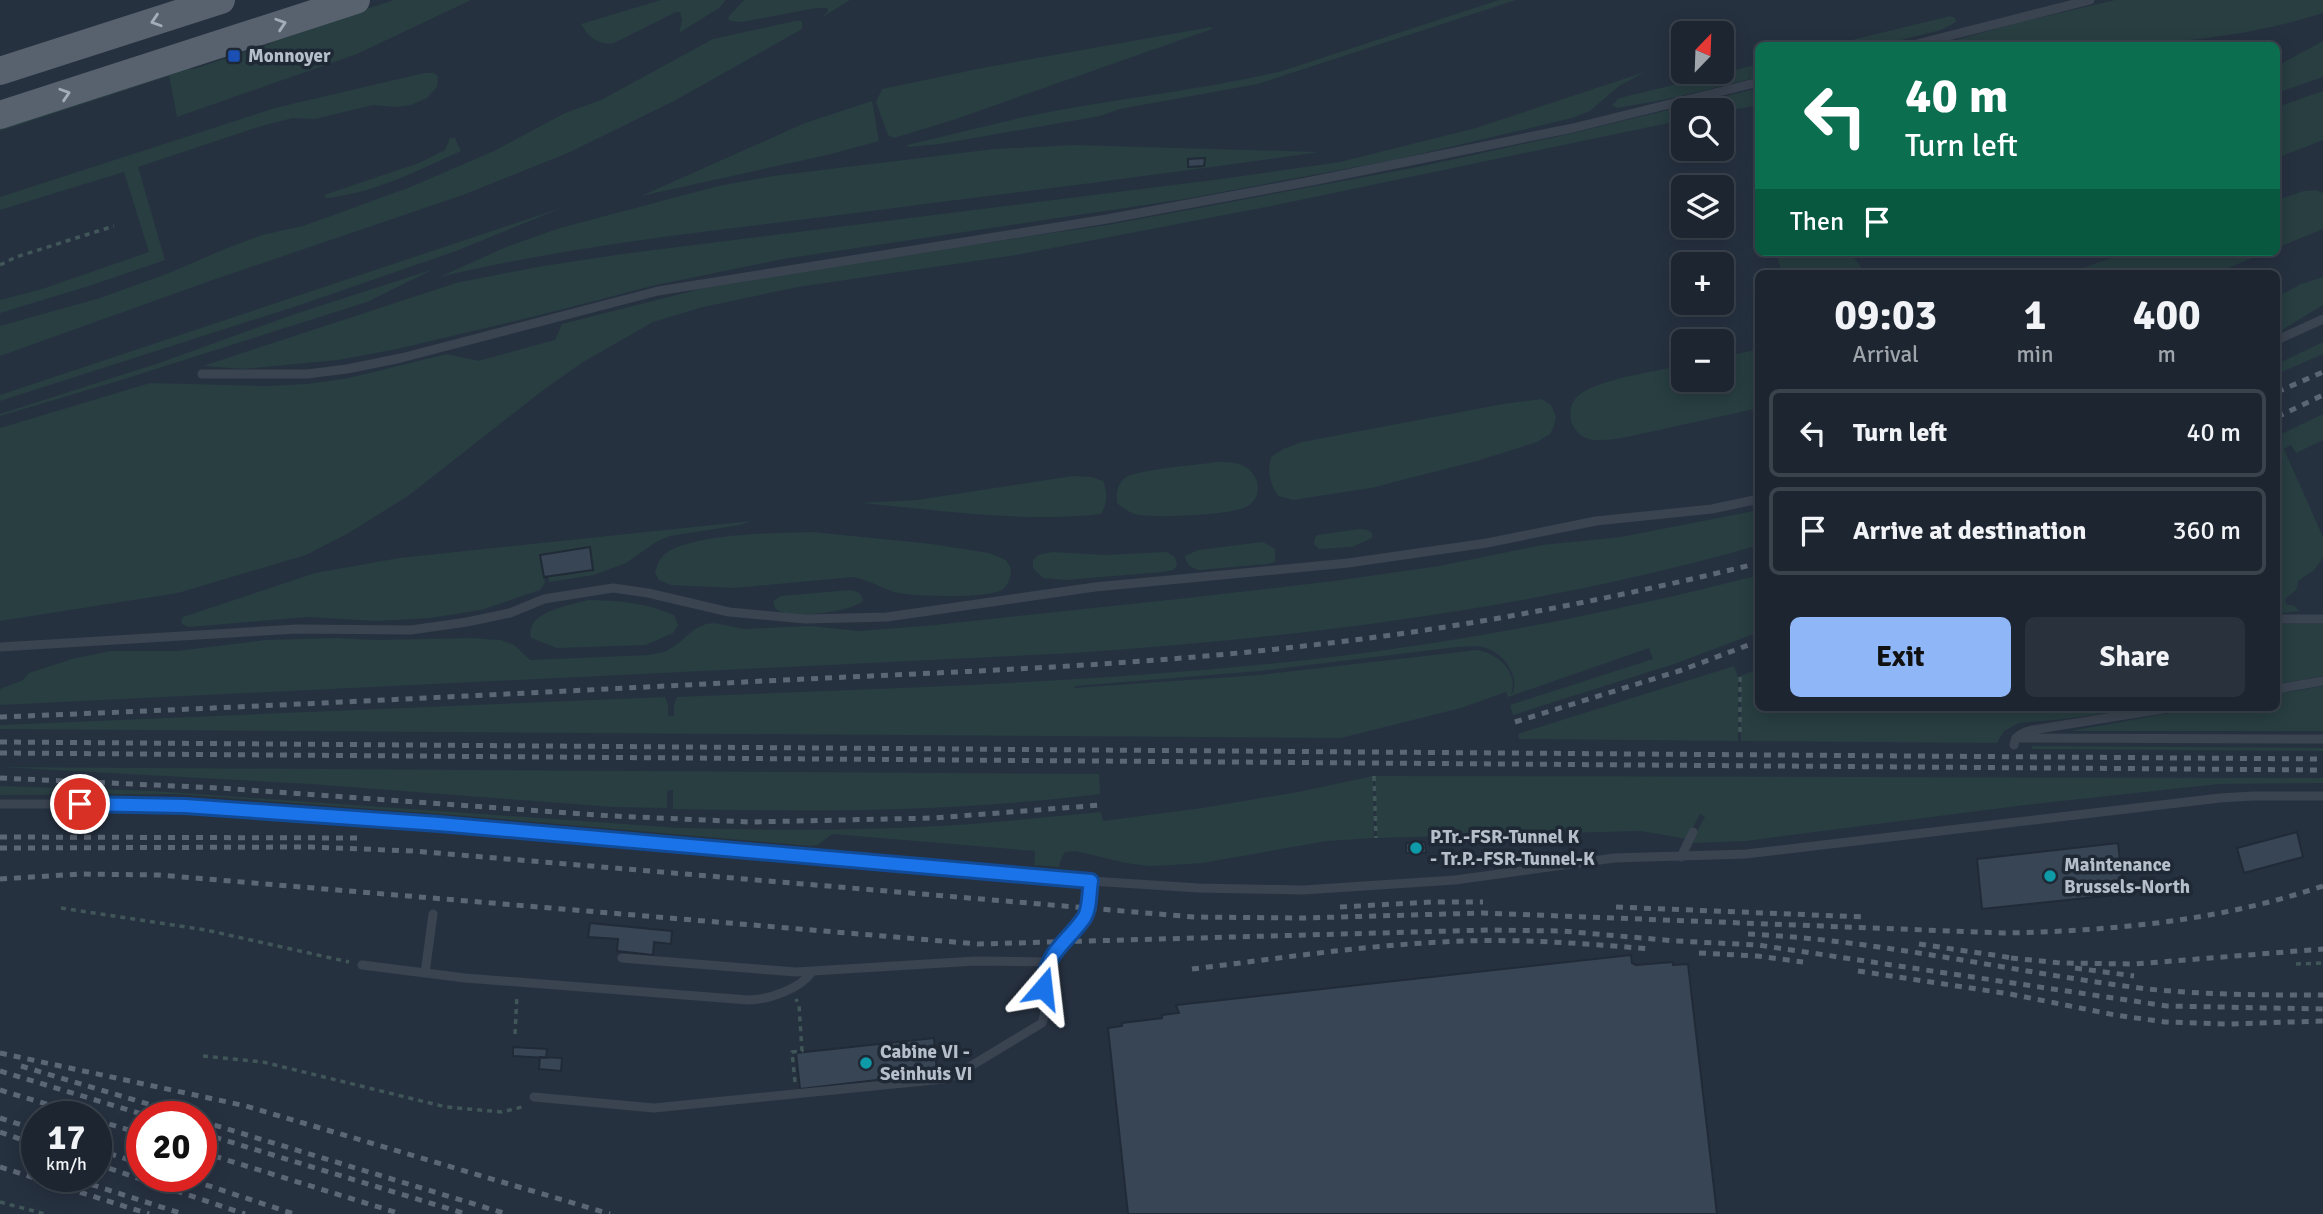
<!DOCTYPE html>
<html lang="en">
<head>
<meta charset="utf-8">
<style>
  body { margin:0; font-family:Signika,sans-serif; background:#29313c; color:#f1f3f6; height:100vh; display:flex; flex-direction:column; font-size:26px; white-space:nowrap }
  * { box-sizing:border-box; margin:0 }
  p { font-size:23px; color:#a0a5ab }
  .icon { flex:none; width:38px; height:38px; fill:none; stroke:currentColor; stroke-width:2; stroke-linecap:round; stroke-linejoin:round }
  .map { position:relative; flex:1; overflow:hidden }
  .panel { position:absolute; left:1755px; top:270px; width:525px; height:441px; display:flex; flex-direction:column; background:#1c2530; border-radius:10px; box-shadow:0 4px 18px #0003,0 0 0 2px #3a424c }
  .panel>* { flex:none }
  .hud { position:absolute; left:1755px; top:42px; width:525px; height:214px; border-radius:10px; box-shadow:0 4px 18px #0003,0 0 0 2px #3a424c; background:#0b6e4f; color:#fff; overflow:hidden }
  .needle { width:46px; rotate:23deg }
  .fabs { position:absolute; left:1671px; top:21px; display:grid; gap:14px }
  .fabs a { display:grid; place-items:center; width:63px; height:63px; border-radius:10px; background:#1c2530; box-shadow:0 4px 18px #0003,0 0 0 2px #3a424c; font-size:35px }
  .speed { position:absolute; left:21px; top:1101px; display:flex; gap:14px; font-size:35px; font-weight:700; text-align:center }
  .speed>* { display:grid; place-content:center; width:91px; height:91px; border-radius:50%; background:#1c2530; box-shadow:0 4px 18px #0003,0 0 0 2px #3a424c; line-height:1 }
  .speed small { font-size:18px; font-weight:400 }
  .speed .limit { border:10px solid #d22; background:#fff; color:#111 }
  .pin { position:absolute; display:grid; place-items:center; width:60px; height:60px; color:#fff; margin:-30px; border:4px solid #fff; border-radius:50%; box-shadow:0 2px 7px #0007 }
  .me { position:absolute; width:77px; margin:-38px; rotate:17deg; stroke-linejoin:round; filter:drop-shadow(0 0 5px #0008) }
  .turn { display:flex; align-items:center; gap:24px; height:147px; padding:0 35px; font-size:32px }
  .turn .icon { width:91px; height:91px; stroke-width:2.5 }
  .turn b { display:block; font-size:49px; line-height:60px }
  .then { display:flex; align-items:center; height:66px; padding:0 35px; background:#0003; gap:14px; font-size:26px }
  .eta { display:flex; justify-content:space-evenly; align-items:center; height:119px; text-align:center }
  .eta b { font-size:42px; font-weight:700; line-height:49px }
  .action { display:flex; gap:14px; margin-top:auto; padding:14px 35px }
  .action a { flex:1; height:80px; border-radius:10px; background:#8fb6f6; color:#111; font-size:28px; font-weight:700; line-height:80px; text-align:center }
  .action a+a { background:#29313c; color:#f1f3f6 }
  ul { padding:0; list-style:none }
  li { display:flex; align-items:center; gap:21px; height:88px; margin:0 14px 10px; padding:0 21px; border:4px solid #3a424c; border-radius:10px }
  li div { flex:1 }
  li b { display:block; font-size:26px }
  li em { font-style:normal }
  .map>svg:first-child { display:block }
  .green { fill:#283e41; fill-rule:evenodd }
  .building { fill:#384555; stroke:#212a37; stroke-width:2 }
  .lines { fill:none; stroke-linecap:round; stroke-linejoin:round }
  .path { stroke:#415658; stroke-width:3.5; stroke-dasharray:5 5; stroke-linecap:butt }
  .service { stroke:#3a4350; stroke-width:9 }
  .primary { stroke:#58626f; stroke-width:28 }
  .rail { stroke:#5c6776; stroke-width:5; stroke-dasharray:7 7; stroke-linecap:butt }
  .oneway { stroke:#a3acb8 }
  .route-casing { stroke:#114b97; stroke-width:18 }
  .route { stroke:#1a73e8; stroke-width:12 }
  .transit-dot { fill:#1a4fb4; stroke:#1f2835; stroke-width:2.5 }
  .culture-dot { fill:#0f9aa8; stroke:#1f2835; stroke-width:2.5 }
  .labels { text-anchor:middle; dominant-baseline:central; stroke-width:7; stroke-linejoin:round; paint-order:stroke }
  .poi-label { font-size:19px; font-weight:bold; fill:#b6beca; stroke:#1f2835; text-anchor:start }
</style>
</head>
<body>
<div class="map">
<svg width="2323" height="1214" viewBox="0 0 2323 1214">
  <rect width="100%" height="100%" fill="#263140"/>
  <path class="green" d="M 394,0 L 471,0 L 357,54 L 177,117 L 169,76 L 0,131 L 0,128 L 184,68 L 194,69 L 270,44 L 273,39 Z
    M 661,0 L 726,0 L 719,8 L 679,33 L 682,20 L 680,12 L 676,12 L 614,43 C 599,46 588,37 581,24 Z
    M 744,0 L 850,0 L 821,18 L 828,11 L 827,8 L 816,8 L 742,22 L 730,21 L 728,18 L 730,15 Z
    M 1499,0 L 1516,0 L 1258,84 L 1120,109 L 1100,116 L 940,144 L 908,147 L 907,145 C 956,134 1005,120 1054,111 C 1130,97 1207,89 1282,71 Z
    M 2115,0 L 2323,0 L 2323,13 C 2198,53 2066,46 1937,45 L 2021,22 Z
    M 1950,16 L 1955,18 L 1956,22 L 1941,30 L 1882,45 L 1832,45 Z
    M 795,21 L 802,21 L 802,29 L 674,101 L 568,153 L 463,195 L 210,281 L 0,356 L 0,326 L 100,298 L 169,273 L 227,248 L 262,235 L 303,226 L 408,188 L 494,151 L 565,113 L 601,100 L 713,39 Z
    M 1211,27 L 1212,29 L 953,120 L 894,138 L 888,135 L 876,102 L 882,89 L 987,67 Z
    M 2323,41 L 2323,77 L 2277,93 L 2277,66 Z
    M 1759,64 L 1759,77 L 1668,99 L 1617,108 L 1612,105 L 1618,99 L 1624,97 Z
    M 1645,72 L 1619,86 L 1590,111 L 1572,118 L 1399,159 L 1185,199 L 783,259 L 656,285 L 540,315 L 397,349 L 338,360 L 244,369 L 203,366 L 456,283 L 537,267 L 622,254 L 1221,179 L 1340,162 L 1476,128 Z
    M 424,73 L 433,73 L 438,76 L 437,87 L 427,98 L 411,105 L 395,107 L 373,105 L 315,119 L 293,118 L 258,127 L 138,167 L 165,260 L 92,285 L 0,313 L 0,300 L 42,289 L 149,252 L 124,172 L 0,210 L 0,197 L 275,108 Z
    M 1759,88 L 1759,105 L 1722,112 L 1722,110 L 1684,110 L 1683,120 L 1266,207 L 1016,255 L 798,287 L 703,307 L 653,322 L 583,362 L 542,391 L 408,496 L 347,534 L 306,555 L 178,593 L 0,621 L 0,428 L 150,383 L 268,386 L 307,384 L 349,378 L 447,354 L 478,361 L 555,340 L 562,324 L 708,287 L 862,261 L 1107,225 L 1423,166 L 1573,133 Z
    M 2323,91 L 2323,140 L 2277,158 L 2277,107 Z
    M 872,101 L 879,141 L 827,155 L 641,196 L 805,123 Z
    M 450,138 L 455,138 L 461,151 C 419,170 372,194 326,198 L 324,195 L 419,163 L 445,150 Z
    M 1075,145 L 1320,152 C 1163,174 1006,194 848,214 C 711,231 574,245 440,277 L 506,247 L 560,228 L 718,186 L 773,176 L 994,149 Z
    M 2316,190 L 2323,193 L 2323,229 L 2277,248 L 2277,200 L 2304,191 Z
    M 564,207 L 456,251 L 303,304 L 0,401 L 0,395 Z
    M 1804,252 L 1847,252 L 1853,256 L 1865,273 L 1781,273 L 1778,258 Z
    M 2129,252 L 2267,252 L 2216,273 L 2068,273 Z
    M 434,269 L 367,302 L 118,381 L 0,416 L 0,414 L 159,363 L 295,314 Z
    M 2323,277 L 2323,305 L 2277,333 L 2277,297 L 2301,284 Z
    M 2323,342 L 2323,354 L 2277,374 L 2277,364 Z
    M 1759,349 L 1759,408 C 1724,416 1689,423 1654,431 C 1635,435 1614,441 1595,440 C 1568,438 1561,403 1585,391 C 1610,377 1655,372 1683,365 L 1684,380 L 1722,380 L 1722,357 Z
    M 1542,399 L 1551,405 L 1556,416 L 1554,426 L 1550,434 L 1537,442 L 1477,461 L 1371,488 L 1293,500 L 1278,496 C 1270,483 1267,472 1271,457 L 1283,449 L 1302,442 L 1503,404 Z
    M 2323,414 L 2323,440 L 2296,453 L 2291,445 L 2284,449 L 2323,537 L 2323,558 L 2314,570 L 2298,581 L 2297,589 L 2285,599 L 2286,604 L 2295,606 L 2299,611 L 2277,614 L 2277,436 Z
    M 1217,462 C 1226,462 1236,462 1244,466 C 1259,474 1264,495 1248,506 C 1235,515 1152,519 1135,514 C 1128,512 1123,508 1117,503 C 1116,493 1117,484 1125,478 C 1138,469 1198,465 1217,462 Z
    M 1073,476 L 1092,477 L 1103,481 C 1108,491 1107,505 1101,514 C 1022,523 940,510 861,503 L 917,500 Z
    M 1759,510 L 1759,545 C 1536,609 1306,637 1075,653 L 0,705 L 0,689 L 23,680 L 29,673 L 72,659 L 110,651 L 177,651 L 265,640 L 336,638 L 374,640 L 472,638 L 500,640 L 514,645 L 530,660 L 648,655 L 664,652 L 675,646 L 695,629 L 706,624 L 715,623 L 744,629 L 810,626 L 859,631 L 935,625 L 1187,598 L 1334,581 L 1439,566 L 1542,545 L 1621,537 Z
    M 751,521 L 740,525 L 670,536 L 656,542 L 626,563 L 594,575 L 549,582 L 548,576 L 589,547 L 541,555 L 545,583 L 540,590 L 481,610 L 430,618 L 377,621 L 307,617 L 189,627 L 182,624 L 181,621 L 183,617 L 315,573 L 399,558 Z
    M 1359,529 L 1368,530 L 1372,533 L 1372,538 L 1352,547 L 1319,549 L 1314,544 L 1315,538 L 1317,535 Z
    M 812,532 L 932,544 L 989,553 L 1006,560 L 1011,569 C 1010,576 1010,583 1003,589 C 991,599 911,597 894,592 C 880,587 868,580 853,577 L 734,588 L 671,585 L 659,580 L 655,573 C 657,566 659,559 665,554 C 691,533 778,533 812,532 Z
    M 1263,542 L 1275,549 L 1275,562 L 1267,564 L 1199,570 C 1192,568 1186,565 1185,556 L 1198,550 Z
    M 1052,552 L 1105,555 L 1166,552 C 1174,555 1176,557 1177,566 L 1173,570 L 1163,572 L 1065,580 L 1043,578 L 1033,568 L 1033,560 L 1038,555 Z
    M 1759,575 L 1759,632 L 1677,663 L 1513,715 L 1510,705 L 1653,659 L 1649,648 L 1508,697 L 1506,692 L 1461,708 L 1341,738 L 0,729 L 0,725 L 665,697 L 668,705 L 668,716 L 674,716 L 674,705 L 677,697 C 887,688 1098,683 1306,660 C 1459,643 1611,613 1759,575 ZM 1457,647 C 1467,647 1477,645 1486,648 C 1504,654 1519,675 1513,693 L 1511,694 C 1519,671 1497,653 1477,650 L 1260,675 L 1074,688 L 1075,686 L 1260,671 Z
    M 850,590 C 857,591 862,593 863,601 C 851,612 793,619 779,611 C 774,608 775,606 773,601 L 781,596 Z
    M 588,600 C 617,600 646,603 674,615 L 678,625 L 673,633 L 646,645 L 557,648 L 531,638 C 525,611 569,606 588,600 Z
    M 2277,624 L 2323,624 L 2323,676 L 2277,684 Z
    M 1734,666 L 1738,677 L 1738,741 L 1519,739 L 1518,734 Z
    M 1759,669 L 1759,707 L 2146,707 L 2065,719 L 2019,723 L 2004,731 L 1997,743 L 1741,741 L 1740,676 Z
    M 2323,686 L 2323,731 L 2070,731 L 2204,707 L 2277,707 L 2277,694 Z
    M 2032,746 L 2323,748 L 2323,751 L 2032,749 Z
    M 0,767 L 1099,774 L 1100,794 C 956,812 818,812 673,809 L 673,790 L 667,791 L 667,808 L 613,807 L 311,784 Z
    M 1373,776 L 1374,838 L 1327,841 L 1202,863 L 1174,865 L 1149,866 L 1126,863 L 1076,851 L 1065,852 L 1061,859 L 1059,867 L 1034,865 L 1035,851 L 832,834 L 818,845 L 810,846 L 466,816 L 175,794 L 0,795 L 0,786 L 154,791 L 681,828 C 766,830 852,831 937,826 C 992,823 1047,817 1101,812 L 1103,821 L 1202,808 L 1298,792 Z
    M 1375,776 L 2323,778 L 2323,783 L 2219,784 L 2017,806 L 1746,841 L 1693,843 L 1693,838 L 1705,817 L 1700,814 L 1687,839 L 1641,831 L 1377,838 Z"/>
  <path class="building" d="M 1205,158 L 1204,166 L 1188,167 L 1188,159 Z
    M 590,547 L 593,570 L 544,577 L 540,555 Z
    M 2297,832 L 2303,857 L 2244,873 L 2237,848 Z
    M 1425,842 L 1426,853 L 1406,853 L 1406,843 Z
    M 2118,843 L 2124,894 L 1982,909 L 1977,859 Z
    M 590,923 L 672,931 L 671,944 L 654,942 L 653,955 L 617,951 L 618,939 L 588,937 Z
    M 1631,955 L 1632,963 L 1636,965 L 1673,962 L 1673,965 L 1688,964 L 1717,1214 L 1128,1214 L 1108,1028 L 1122,1026 L 1122,1023 L 1162,1018 L 1162,1015 L 1179,1013 L 1176,1005 Z
    M 934,1038 L 937,1073 L 800,1089 L 796,1053 Z
    M 513,1047 L 547,1049 L 546,1058 L 513,1056 Z
    M 540,1057 L 562,1058 L 561,1071 L 539,1069 Z"/>
  <g class="lines">
    <path class="path" d="M 0,265 L 16,257 L 114,226
      M 1740,677 L 1740,737
      M 1374,776 L 1376,838
      M 61,908 L 206,930 L 349,962
      M 2296,964 L 2323,963
      M 515,1034 L 517,995
      M 203,1056 L 263,1062 L 446,1107 L 502,1112 L 526,1106
      M 795,1082 L 792,1052 L 802,1051 L 799,1005 L 796,999
      M 0,1202 L 45,1214"/>
    <path class="service" d="M 1909,46 L 2090,0
      M 2277,340 L 2323,319
      M 202,374 L 307,374 L 347,369 L 401,358 L 658,291 L 1107,219 L 1312,181 L 1573,128 L 1759,82
      M 2277,619 L 2323,619
      M 0,647 L 297,629 L 411,630 L 467,622 L 510,613 L 544,599 L 613,588 L 648,593 L 729,612 L 805,619 L 887,617 L 1095,587 L 1348,563 L 1487,543 L 1596,521 L 1712,509 L 1759,499
      M 2277,689 L 2323,681
      M 2016,738 L 2323,739
      M 2014,745 C 2015,735 2024,732 2032,730 L 2175,707
      M 0,804 L 131,804 L 252,810 L 491,828 L 1091,881 L 1198,888 L 1303,890 L 1455,880 L 1614,858 L 1746,854 L 2220,798 L 2253,796 L 2323,796
      M 1681,857 L 1693,832
      M 622,958 L 796,972 L 976,961 L 1049,962 L 1062,942 L 1085,917 L 1091,881
      M 362,965 L 465,978 L 748,1000 C 768,1000 800,989 812,972
      M 425,973 L 433,914
      M 534,1097 L 654,1108 L 944,1079 L 956,1075 L 1042,1023 C 1050,1003 1039,982 1049,962"/>
    <path class="primary" d="M 0,71 L 221,0
      M 0,115 L 356,0"/>
    <path class="rail" d="M 2277,392 L 2323,372
      M 2277,417 L 2323,395
      M 0,717 C 255,707 509,694 764,681 C 944,672 1125,667 1304,646 C 1457,629 1609,600 1759,563
      M 1515,722 L 1682,670 L 1759,641
      M 0,742 L 2323,759
      M 0,753 L 2323,770
      M 0,778 L 219,788 L 613,816 L 750,822 L 934,818 L 1101,805
      M 0,837 L 363,838
      M 0,848 L 311,847 L 413,851 L 1194,917 L 1304,918 L 1483,913 L 2003,933 C 2112,931 2220,921 2323,886
      M 0,879 L 80,874 L 159,875 L 978,944 L 1488,930 L 1562,931 L 1676,941 L 1758,945 L 2167,1006 L 2323,1009
      M 1340,907 L 1433,902 L 1483,902
      M 1616,907 L 1864,917
      M 1748,934 C 1881,940 2016,973 2148,989 C 2206,995 2265,995 2323,995
      M 1919,944 L 2013,958
      M 1699,953 L 1757,956 L 1803,962
      M 2011,958 L 2061,963 L 2135,964 L 2323,949
      M 2075,968 L 2134,976
      M 1192,969 C 1275,959 1358,946 1442,942 C 1511,938 1581,943 1650,949
      M 1858,971 L 2010,994 L 2115,1015 L 2165,1022 L 2228,1024 L 2323,1021
      M 0,1053 L 246,1106 L 610,1214
      M 21,1066 L 188,1116
      M 0,1071 L 148,1116
      M 0,1090 L 86,1116
      M 0,1118 L 37,1130
      M 96,1120 L 142,1134
      M 201,1121 L 507,1214
      M 0,1132 L 37,1145
      M 201,1133 L 466,1214
      M 96,1149 L 142,1164
      M 201,1152 L 401,1214
      M 96,1164 L 245,1214
      M 0,1167 L 149,1214
      M 65,1176 L 183,1214
      M 179,1176 L 294,1214"/>
  </g>
  <defs><path id="oneway-chevron" d="M-2-3.5L2.5 0L-2 3.5" fill="none" stroke-width="1.6" stroke-linecap="round" stroke-linejoin="round" transform="scale(1.75)"/></defs>
  <g class="oneway">
    <use href="#oneway-chevron" transform="translate(156 21) rotate(162)"/>
    <use href="#oneway-chevron" transform="translate(281 24) rotate(-18)"/>
    <use href="#oneway-chevron" transform="translate(65 94) rotate(-18)"/>
  </g>
  <g class="lines">
    <defs>
      <path id="route" d="M 80,804 L 185,806 L 439,824 L 1091,881 C 1089,892 1090,909 1084,918 C 1065,945 1046,951 1043,988"/>
    </defs>
    <use href="#route" class="route-casing"/>
    <use href="#route" class="route"/>
  </g>
  <rect class="transit-dot" x="227" y="49" width="14" height="14" rx="3.5"/>
  <g class="culture-dot">
    <circle cx="1416" cy="848" r="7"/>
    <circle cx="2050" cy="876" r="7"/>
    <circle cx="866" cy="1063" r="7"/>
  </g>
  <g class="labels">
    <g class="poi-label">
      <text x="248" y="56">Monnoyer</text>
      <text x="1430" y="837">P.Tr.-FSR-Tunnel K<tspan x="1430" dy="22">- Tr.P.-FSR-Tunnel-K</tspan></text>
      <text x="2064" y="865">Maintenance<tspan x="2064" dy="22">Brussels-North</tspan></text>
      <text x="880" y="1052">Cabine VI -<tspan x="880" dy="22">Seinhuis VI</tspan></text>
    </g>
  </g>
</svg>
<div class="fabs">
<a><svg class="needle" viewBox="-14 -14 28 28"><path d="M0-13l5 13h-10z" fill="#e53935"/><path d="M0 13l5-13h-10z" fill="#a0a5ab"/></svg></a>
<a><svg class="icon" aria-label="search" viewBox="0 0 24 24"><circle cx="10" cy="10" r="6"/><path d="M15 15l6 6"/></svg></a>
<a><svg class="icon" aria-label="layers" viewBox="0 0 24 24"><path d="M12 4l9 5-9 5-9-5zM3 14l9 5 9-5"/></svg></a>
<a>+</a>
<a>−</a>
</div>
<div class="speed"><div>17<small>km/h</small></div><div class="limit">20</div></div>
<div class="pin" style="left:80px;top:804px;background:#d93025"><svg class="icon" aria-label="arrive" viewBox="0 0 24 24"><path d="M6 21V4h12l-3 4 3 4H6"/></svg></div>
<svg class="me" style="left:1043px;top:988px" viewBox="-20 -20 40 40"><path d="M0-17L14 15 0 8-14 15z" fill="#1a73e8" stroke="#fff" stroke-width="4"/></svg>
<div class="hud">
<div class="turn"><svg class="icon" aria-label="left" viewBox="0 0 24 24"><path d="M17 20v-9H6M10 6l-5 5 5 5"/></svg><div><b>40 m</b>Turn left</div></div>
<div class="then">Then<svg class="icon" aria-label="arrive" viewBox="0 0 24 24"><path d="M6 21V4h12l-3 4 3 4H6"/></svg></div>
</div>
<section class="panel">
<div class="eta">
<div><b>09:03</b><p>Arrival</p></div>
<div><b>1</b><p>min</p></div>
<div><b>400</b><p>m</p></div>
</div>
<ul>
<li><svg class="icon" aria-label="left" viewBox="0 0 24 24"><path d="M17 20v-9H6M10 6l-5 5 5 5"/></svg><div><b>Turn left</b></div><em>40 m</em></li>
<li><svg class="icon" aria-label="arrive" viewBox="0 0 24 24"><path d="M6 21V4h12l-3 4 3 4H6"/></svg><div><b>Arrive at destination</b></div><em>360 m</em></li>
</ul>
<div class="action"><a>Exit</a><a>Share</a></div>
</section>
</div>
</body>
</html>
